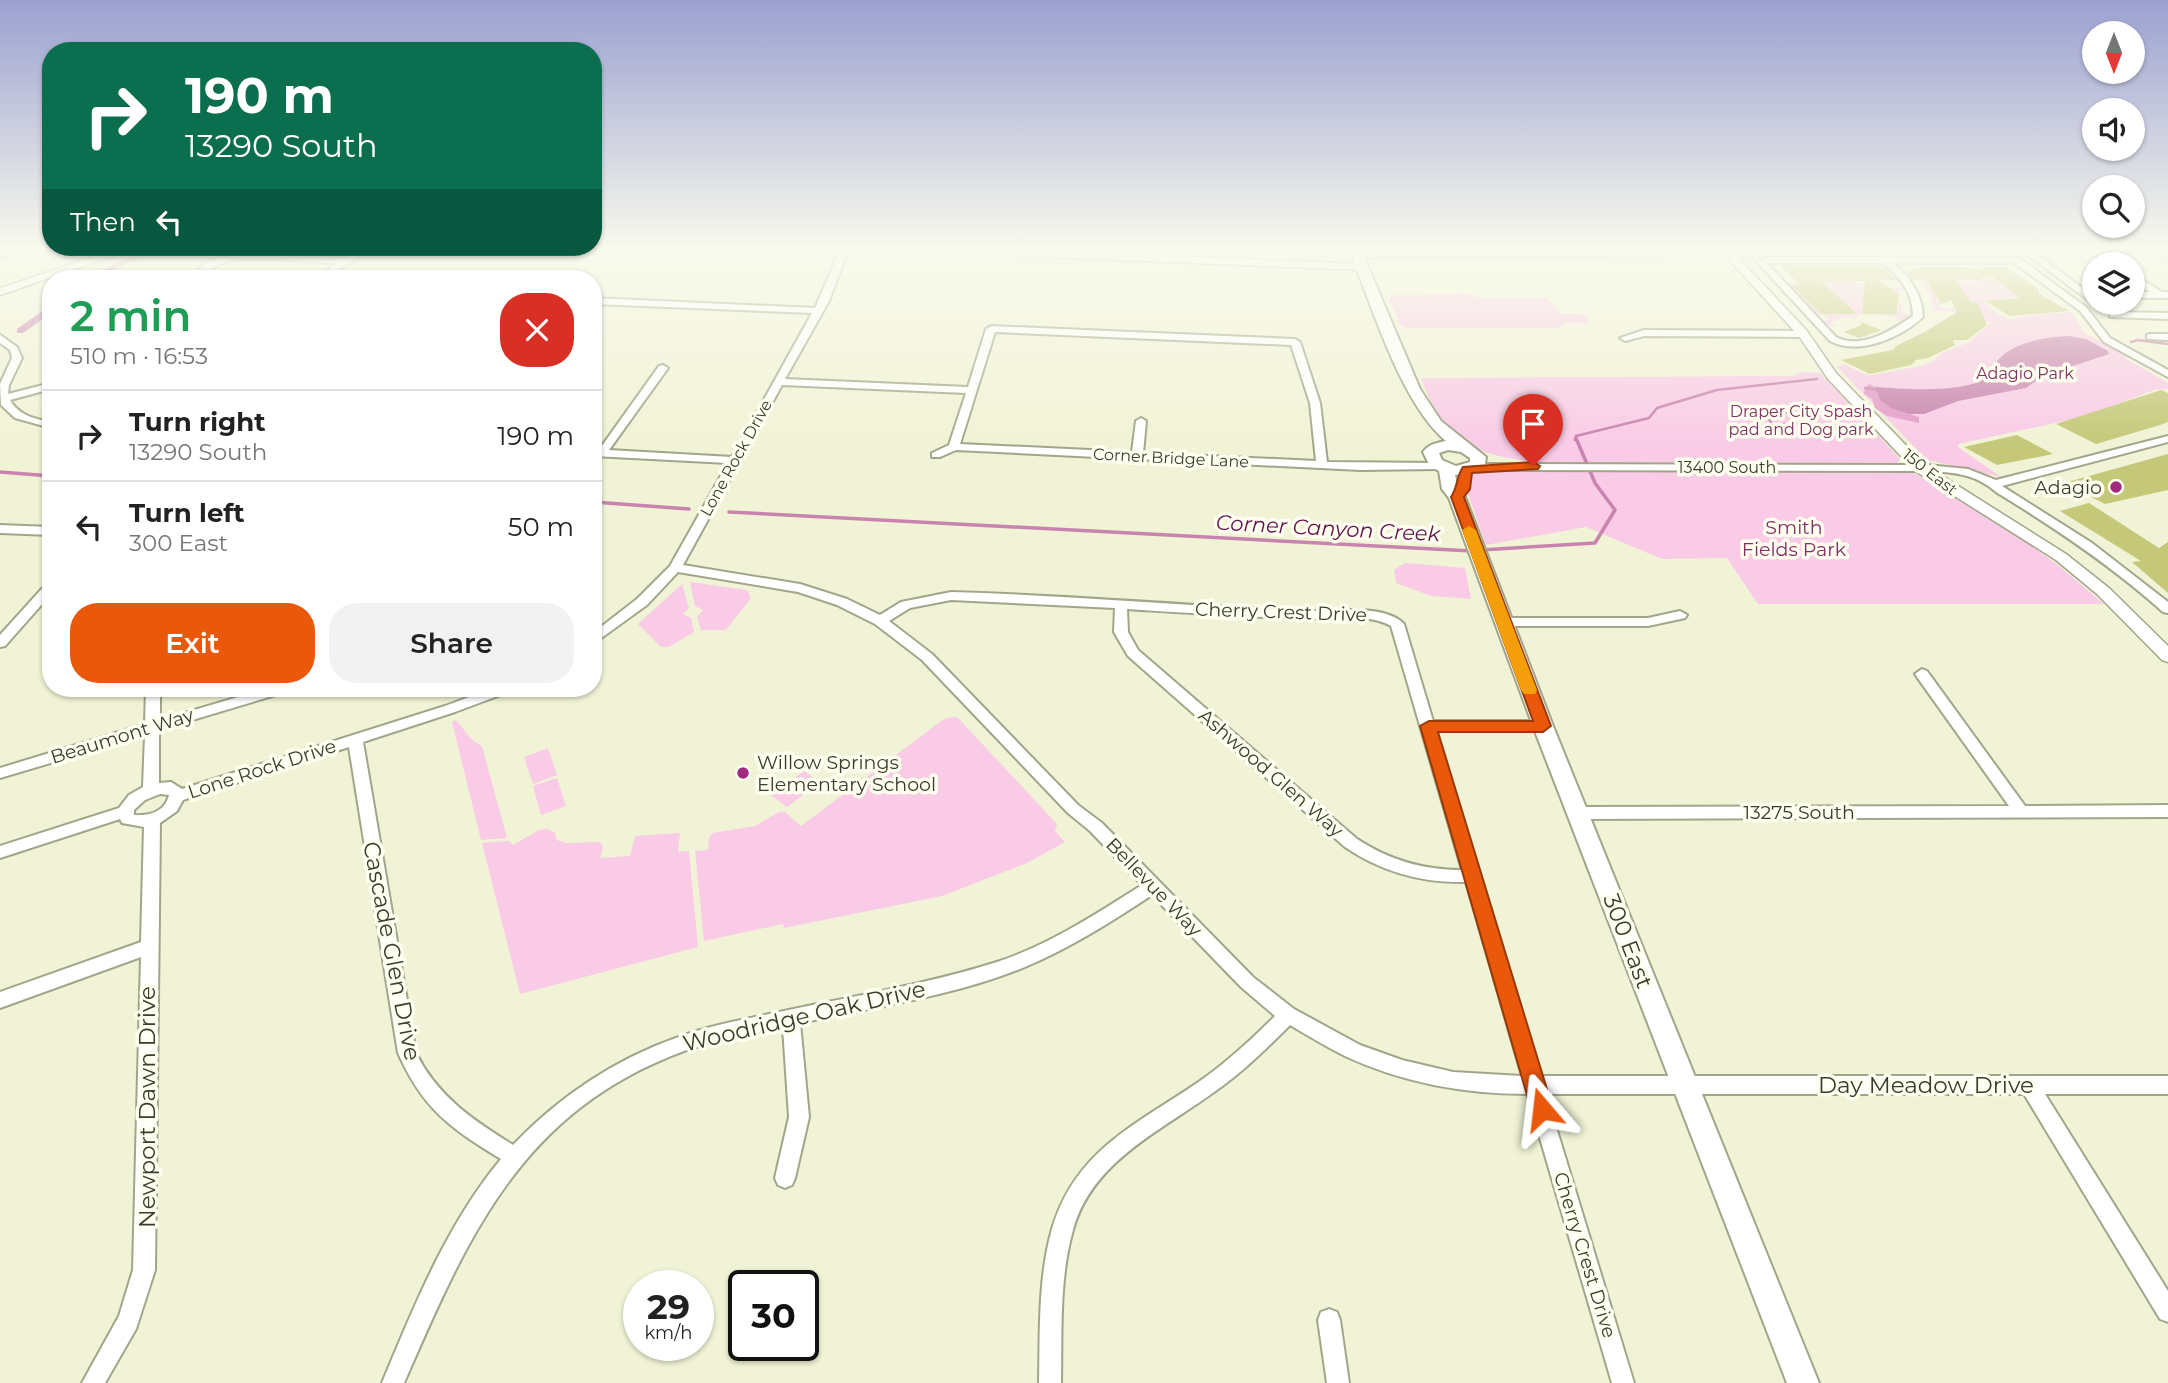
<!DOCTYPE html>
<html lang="en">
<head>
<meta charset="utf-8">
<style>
  body { margin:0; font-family:Montserrat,sans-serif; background:#f2f2f2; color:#222; height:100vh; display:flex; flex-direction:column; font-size:26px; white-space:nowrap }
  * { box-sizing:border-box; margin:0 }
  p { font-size:23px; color:#767676 }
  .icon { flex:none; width:38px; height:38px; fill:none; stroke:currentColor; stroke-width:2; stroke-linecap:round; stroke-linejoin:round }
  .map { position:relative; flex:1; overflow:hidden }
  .side { position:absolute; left:42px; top:270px; width:560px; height:427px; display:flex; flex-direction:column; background:#fff; border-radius:28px; box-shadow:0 2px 5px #0004 }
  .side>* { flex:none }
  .banner { position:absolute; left:42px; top:42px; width:560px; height:214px; border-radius:28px; box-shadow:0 2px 5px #0004; background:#0b6e4f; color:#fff; overflow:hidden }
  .needle { width:46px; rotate:180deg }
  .buttons { position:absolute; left:2082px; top:21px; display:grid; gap:14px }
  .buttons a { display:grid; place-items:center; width:63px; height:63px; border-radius:50%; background:#fff; box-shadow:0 2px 5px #0004; font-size:35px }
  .speed { position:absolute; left:623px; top:1270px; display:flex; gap:14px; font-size:35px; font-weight:700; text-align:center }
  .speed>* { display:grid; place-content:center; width:91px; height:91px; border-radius:50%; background:#fff; box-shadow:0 2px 5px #0004; line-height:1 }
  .speed small { font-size:18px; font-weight:400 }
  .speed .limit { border:4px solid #111; border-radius:10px; background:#fff; color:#111 }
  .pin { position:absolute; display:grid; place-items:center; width:60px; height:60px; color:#fff; margin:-72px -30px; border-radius:50% 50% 50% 0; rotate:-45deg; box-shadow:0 0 7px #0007 }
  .pin .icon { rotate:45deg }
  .me { position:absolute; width:77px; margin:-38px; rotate:343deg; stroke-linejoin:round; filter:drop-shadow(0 0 5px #0008) }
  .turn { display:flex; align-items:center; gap:24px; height:147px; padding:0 28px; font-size:32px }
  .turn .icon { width:91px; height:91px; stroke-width:2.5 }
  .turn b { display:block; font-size:49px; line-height:60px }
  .then { display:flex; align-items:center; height:66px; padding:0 28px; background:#0003; gap:14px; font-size:26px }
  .round { display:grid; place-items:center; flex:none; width:74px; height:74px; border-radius:28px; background:#f2f2f2 }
  .headline { display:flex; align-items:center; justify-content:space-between; height:119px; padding:0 28px }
  h1 { font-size:42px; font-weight:600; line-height:52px; color:#1e9e55 }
  .action { display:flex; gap:14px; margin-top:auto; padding:14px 28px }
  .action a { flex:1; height:80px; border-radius:28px; background:#ea580c; color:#fff; font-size:28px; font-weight:600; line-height:80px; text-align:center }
  .action a+a { background:#f2f2f2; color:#222 }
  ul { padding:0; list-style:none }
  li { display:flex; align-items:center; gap:21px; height:91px; padding:0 28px; border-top:2px solid #e0e0e0 }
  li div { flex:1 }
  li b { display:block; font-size:26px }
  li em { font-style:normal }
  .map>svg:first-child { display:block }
  .green { fill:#f9cbe6; fill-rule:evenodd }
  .forest { fill:#e39bc8 }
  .water { fill:#c983af }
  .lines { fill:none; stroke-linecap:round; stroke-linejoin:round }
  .stream-far1 { stroke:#c983af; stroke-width:2.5 }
  .stream { stroke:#c983af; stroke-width:3.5 }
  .canal { fill:#c983af; fill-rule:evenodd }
  .building { fill:#c4c878 }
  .minor-casing { stroke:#a3a58a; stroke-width:4 }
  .tertiary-casing { stroke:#a3a58a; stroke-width:3 }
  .secondary-casing { stroke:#a3a58a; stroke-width:4 }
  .minor { fill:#fff; fill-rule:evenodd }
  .tertiary { fill:#fff; fill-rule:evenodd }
  .secondary { fill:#fff; fill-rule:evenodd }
  .route { fill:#ea580c; stroke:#983908; stroke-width:2 }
  .slow { fill:#f59e0b }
  .poi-dot { fill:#a2297f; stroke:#feffee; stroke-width:2.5 }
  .labels { text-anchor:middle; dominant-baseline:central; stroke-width:7; stroke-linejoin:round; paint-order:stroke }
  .far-park-label { font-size:16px; fill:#822f68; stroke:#feffee }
  .far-street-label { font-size:16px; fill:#3b3c31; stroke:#feffee }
  .poi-label { font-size:19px; fill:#3b3c31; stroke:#feffee; text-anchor:end }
  .park-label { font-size:19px; fill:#822f68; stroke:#feffee }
  .street-label { font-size:19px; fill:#3b3c31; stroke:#feffee }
  .water-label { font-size:21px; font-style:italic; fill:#64104d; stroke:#feffee }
  .near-street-label { font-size:23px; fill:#3b3c31; stroke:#feffee }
</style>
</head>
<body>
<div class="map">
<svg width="2168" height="1383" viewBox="0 0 2168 1383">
  <rect width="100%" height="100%" fill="#f1f3d6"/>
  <path class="green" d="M 1990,278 L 2010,291 L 2041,294 L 1983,301 L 1998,314 L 2011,320 L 2025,316 L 2072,312 L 2084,333 L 2130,357 L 2125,358 L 2168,383 L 2168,389 L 2154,390 L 2083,417 L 1958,444 L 1958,447 L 2001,477 L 1927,460 L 1837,367 L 1844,364 L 1862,373 L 1871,375 L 1921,366 L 1935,360 L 1942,353 L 1969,342 L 1991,323 L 1963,312 L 1933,310 L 1932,300 L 1922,282 L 1981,281 ZM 1929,285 L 1960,287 L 1975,310 L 1943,308 Z
    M 1848,281 L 1883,288 L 1900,288 L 1897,285 L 1906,287 L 1908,290 L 1904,288 L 1899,292 L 1902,313 L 1913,316 L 1898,322 L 1897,317 L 1863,312 L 1855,319 L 1847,316 L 1831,322 L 1838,326 L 1828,325 L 1822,321 L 1829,320 L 1825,315 L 1817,315 L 1786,283 ZM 1825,284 L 1856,314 L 1821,314 L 1791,286 ZM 1865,289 L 1896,293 L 1900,300 L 1896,314 L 1865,310 L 1862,307 Z
    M 1468,294 L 1480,298 L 1547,298 L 1560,314 L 1583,314 L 1590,323 L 1565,323 L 1558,328 L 1407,328 L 1401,326 L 1389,300 L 1391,295 Z
    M 1801,372 L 1820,373 L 1900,459 L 1897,463 C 1817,466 1737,463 1658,463 C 1605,463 1538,469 1488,453 C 1453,442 1433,412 1421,378 L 1793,376 Z
    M 1497,468 L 1912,472 L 2024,540 L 2059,566 L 2104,604 L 1758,604 L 1727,558 L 1662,559 L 1586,527 L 1486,545 L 1468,494 L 1467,480 L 1472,474 Z
    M 1405,563 L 1465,568 L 1471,599 L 1431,596 L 1396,583 L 1394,570 Z
    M 690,582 L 747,590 L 751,598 L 726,630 L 701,630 L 697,617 L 703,610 L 695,606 Z
    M 682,584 L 689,608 L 683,614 L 691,618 L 694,632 L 669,647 L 661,647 L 638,624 Z
    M 953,717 L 958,718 L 1057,824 L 1055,831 L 1065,842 L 1027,863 L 942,896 L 784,928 L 783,924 L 704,941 L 695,851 L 708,850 L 709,838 L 712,833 L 755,826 L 779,812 L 785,812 L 801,826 L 944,719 Z
    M 456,720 L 472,740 L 482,746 L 507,838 L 481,840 L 452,722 Z
    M 548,748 L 557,775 L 533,784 L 524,757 Z
    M 804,771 L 820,782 L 787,807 L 771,795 Z
    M 557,778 L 566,806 L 541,815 L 533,786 Z
    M 548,829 L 554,832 L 557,840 L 565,843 L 600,842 L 603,847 L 600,858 L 630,856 L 635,836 L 680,833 L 678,852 L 689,851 L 698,947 L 520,994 L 482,843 L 509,841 L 513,845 L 539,830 Z"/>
  <path class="forest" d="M 1869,384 L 1875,387 L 1893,409 L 1919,417 L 1919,423 L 1887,416 L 1875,408 L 1872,399 L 1864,394 L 1865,388 Z"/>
  <path class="water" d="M 2069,336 L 2086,339 L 2108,351 L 2109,354 L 2043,376 L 2026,388 L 1958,401 L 1924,414 L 1909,414 L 1893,409 L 1880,400 L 1875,387 C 1904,389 1957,393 1983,380 C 1992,375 1994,362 2003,355 C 2020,341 2048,337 2069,336 Z"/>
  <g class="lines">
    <path class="stream-far1" d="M 2131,342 L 2138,340 L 2168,344
      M 1865,388 L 1878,390
      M 1763,410 L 1779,409 L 1789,413 L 1791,421 L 1800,425
      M 1761,413 L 1768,417 L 1772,425 L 1794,424
      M 1575,440 L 1576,436 L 1649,418 L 1657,408 L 1717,390 L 1817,379"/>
    <path class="stream" d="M 0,472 L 51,476
      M 593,502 L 689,509
      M 729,512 L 1472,551
      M 1481,550 L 1595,543 L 1615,510 L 1595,483 L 1576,438"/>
    <path class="canal" d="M 145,250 L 157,250 L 95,278 L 84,278 Z
      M 51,305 L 51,313 L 23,333 L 17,333 L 17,329 Z"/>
  </g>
  <path class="building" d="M 1781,266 L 1882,266 L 1896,280 L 1879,280 L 1899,295 L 1896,314 L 1862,314 L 1865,281 L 1821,281 L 1857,314 L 1821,314 L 1791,285 L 1800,285 Z
    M 1916,267 L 1961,267 L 1984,270 L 1979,267 L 2006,267 L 2038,289 L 2039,294 L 2069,311 L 2010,316 L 1985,301 L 2020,298 L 1991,276 L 1978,280 L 1956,280 L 1971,303 L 1977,302 L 1987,325 L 1967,340 L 1953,340 L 1955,345 L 1928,358 L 1916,360 L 1911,365 L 1870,374 L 1841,360 L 1893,350 L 1896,346 L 1925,332 L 1957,312 L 1951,300 L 1941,304 L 1926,280 L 1912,280 L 1907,273 Z
    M 1861,322 L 1868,325 L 1882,330 L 1859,338 L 1844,332 L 1861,325 Z
    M 2161,390 L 2168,393 L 2168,422 L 2160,425 L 2096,444 L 2056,424 Z
    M 2017,435 L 2053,454 L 1997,465 L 1964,447 Z
    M 2168,454 L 2168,490 L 2105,504 L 2064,483 Z
    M 2089,503 L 2159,548 L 2168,542 L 2168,593 L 2132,562 L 2141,561 L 2060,511 Z"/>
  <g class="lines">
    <defs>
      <path id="minor" d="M 17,250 L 16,252 L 0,257 L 0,251 Z
        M 359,250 L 370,250 L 327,278 L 318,278 L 336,263 C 304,262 268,257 236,260 C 216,261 203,279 185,278 L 210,261 L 234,254 L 344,258 Z
        M 840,250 L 848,250 L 829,301 L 785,379 L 968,387 L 986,329 L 991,326 L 1295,339 L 1300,342 L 1320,403 L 1327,462 L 1440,463 L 1446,466 L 1440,469 L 1360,470 L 956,450 L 940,457 L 932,457 L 932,453 L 949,445 L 966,393 L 782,385 L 683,565 L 800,584 L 847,599 L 880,615 L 901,602 L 951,592 C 1069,595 1187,606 1305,611 C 1332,612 1384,603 1404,624 L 1433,721 L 1543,721 L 1550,726 L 1543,731 L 1436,731 L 1541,1076 L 2168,1076 L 2168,1094 L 2045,1094 L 2168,1291 L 2168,1322 L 2160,1319 L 2024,1094 L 1546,1094 L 1634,1383 L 1612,1383 L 1527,1094 C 1465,1094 1404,1083 1347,1057 C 1328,1048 1309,1036 1290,1025 C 1266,1049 1242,1073 1214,1092 C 1161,1131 1092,1161 1073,1230 C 1059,1279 1062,1332 1061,1383 L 1039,1383 C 1040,1332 1038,1278 1052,1229 C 1076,1148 1140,1123 1203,1079 C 1229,1060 1253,1038 1275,1016 L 1241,987 L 1152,895 C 1111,922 1070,948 1025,967 C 954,996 875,1007 800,1023 L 809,1117 L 795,1178 L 792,1185 L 785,1188 L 778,1185 L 775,1178 L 789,1117 L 783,1027 C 750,1034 716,1040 684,1051 C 521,1111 468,1236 404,1383 L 382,1383 C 414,1306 447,1224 501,1159 C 450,1128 423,1109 398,1053 L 349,747 L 183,800 L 177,811 L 160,823 L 155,1270 L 136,1329 L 105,1383 L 82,1383 L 119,1316 L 133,1270 L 141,957 L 0,1008 L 0,992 L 141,942 L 144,827 L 122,823 L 120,819 L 0,858 L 0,846 L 119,808 L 129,795 L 143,787 L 145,735 L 0,778 L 0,768 L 145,724 L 146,688 L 160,688 L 160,720 L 269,688 L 291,688 L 289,691 L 159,730 L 159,783 L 171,782 L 182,789 L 445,706 L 493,688 L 513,688 L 511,691 L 455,712 L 363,742 L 416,1053 C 437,1096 473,1120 513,1145 C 559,1097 614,1060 676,1038 C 708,1026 741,1020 774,1013 C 848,997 924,985 997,962 C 1049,945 1096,914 1142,885 L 1090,831 L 1068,813 L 922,660 L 875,624 L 837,605 L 798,592 L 678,572 L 647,605 L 593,644 L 593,633 L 637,599 L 670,566 L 728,463 L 593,456 L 593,450 L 599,450 L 659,366 L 663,365 L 668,368 L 609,450 L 732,457 L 812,313 L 593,304 L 593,298 L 815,308 ZM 995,332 L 1291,345 L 1310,403 L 1316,461 L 1143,453 L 1146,421 L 1141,418 L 1136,421 L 1132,452 L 960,444 ZM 951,600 L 1115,608 L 1114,632 L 1128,656 L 1345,847 C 1382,872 1421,883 1466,882 L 1522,1076 L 1453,1072 L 1402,1060 L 1360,1045 L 1294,1009 L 1253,977 L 1102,823 L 1078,805 L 932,654 L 889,621 L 910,608 ZM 1127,609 C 1185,613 1243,616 1300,619 C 1329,620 1365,612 1391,626 L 1462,870 C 1423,870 1389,860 1357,839 L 1138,650 L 1128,632 ZM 160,794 L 169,795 C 165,812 149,816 134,815 L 134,810 L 145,800 Z
        M 1712,250 L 1716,253 L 1715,255 L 1356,257 L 1352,254 L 1356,251 Z
        M 1724,250 L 1778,250 L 1779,252 L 1775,255 L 1727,255 L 1724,254 Z
        M 2021,250 L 2031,250 L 2095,297 L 2095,303 L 2098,303 L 2092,303 Z
        M 2091,250 L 2101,250 L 2119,264 L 2110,264 Z
        M 2156,250 L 2166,250 L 2168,258 Z
        M 1770,257 L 2019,258 L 2086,307 L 2110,338 L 2168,370 L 2168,377 L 2104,342 L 2080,311 L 2014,263 L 1893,263 C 1910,278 1922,293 1923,317 C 1900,338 1859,356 1830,341 L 1757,262 ZM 1767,263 L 1883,263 C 1900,278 1913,292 1913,316 C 1892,330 1862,350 1836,337 Z
        M 2133,274 L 2162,292 L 2168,292 L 2168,298 L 2133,298 L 2133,292 L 2150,292 L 2133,281 Z
        M 2113,312 L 2168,313 L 2168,319 L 2110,317 L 2110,313 Z
        M 1644,330 L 1803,331 L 1808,334 L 1803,337 L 1644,336 L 1625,341 L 1620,338 Z
        M 2150,334 L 2168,334 L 2168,340 L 2147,339 L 2147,335 Z
        M 0,335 L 17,347 L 22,358 L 9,385 L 8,394 L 51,383 L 51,389 L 10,400 C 18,415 35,419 51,422 L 51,428 L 15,418 L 1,405 L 0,384 L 12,358 L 10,350 L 0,343 Z
        M 2168,436 L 2168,442 L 2002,486 L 2092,543 L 2168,602 L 2168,613 L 2163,612 C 2112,566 2055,528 1996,492 C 1976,474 1953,472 1927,471 L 1474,470 L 1468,467 L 1474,464 L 1927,465 L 1968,469 L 1996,480 Z
        M 0,525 L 51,527 L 51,535 L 0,533 Z
        M 51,582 L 51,594 L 5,646 L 0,647 L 0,635 L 47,583 Z
        M 1680,611 L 1687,615 L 1685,618 L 1648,626 L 1503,626 L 1496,622 L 1503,618 L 1648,618 Z
        M 1922,669 L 1927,671 L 2025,806 L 2168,805 L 2168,817 L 1577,819 L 1572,817 L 1569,813 L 1572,809 L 1577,807 L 2009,806 L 1917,677 L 1915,674 Z
        M 1329,1309 L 1337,1312 L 1340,1320 L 1349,1383 L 1327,1383 L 1318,1320 L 1321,1312 Z"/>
      <path id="tertiary" d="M 114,250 L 130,250 L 0,295 L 0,288 Z
        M 948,250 L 1038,250 L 1361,264 L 1366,267 L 1361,270 L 953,253 Z
        M 1720,250 L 1731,250 L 1807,331 L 1836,373 L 1925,465 L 2066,554 L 2109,588 L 2168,646 L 2168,662 L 2162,660 L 2097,594 L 2056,560 L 1915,471 L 1828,379 L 1799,336 Z"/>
      <path id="secondary" d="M 1349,250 L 1361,250 L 1420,389 L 1441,421 L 1486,457 L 1485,464 L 1472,472 L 1455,475 L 1458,488 L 1465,497 L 1553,726 L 1819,1383 L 1787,1383 L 1533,726 L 1449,498 L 1442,489 L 1439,471 L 1430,466 L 1423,452 C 1429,444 1436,443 1446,441 C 1400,402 1373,307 1349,250 ZM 1448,450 L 1461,452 L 1470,458 L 1470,462 L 1456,466 L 1442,460 L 1439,453 Z"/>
    </defs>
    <use href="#minor" class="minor-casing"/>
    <use href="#tertiary" class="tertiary-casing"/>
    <use href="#secondary" class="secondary-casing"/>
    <use href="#minor" class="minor"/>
    <use href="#tertiary" class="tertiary"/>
    <use href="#secondary" class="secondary"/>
  </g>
  <linearGradient id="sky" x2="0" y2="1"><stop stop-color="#9ba0d1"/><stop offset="0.56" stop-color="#f9faed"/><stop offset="1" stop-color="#f9faed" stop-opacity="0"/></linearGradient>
  <rect width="2168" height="444" fill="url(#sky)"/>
  <path class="route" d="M 1533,462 L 1540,466 L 1538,469 L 1472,473 L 1470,489 L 1464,497 L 1551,726 L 1543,732 L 1438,732 L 1553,1109 L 1550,1116 L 1542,1119 L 1534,1116 L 1531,1109 L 1420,726 L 1429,721 L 1533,721 L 1451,497 C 1458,487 1456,477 1463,467 Z"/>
  <path class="slow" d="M 1469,526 L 1476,530 L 1537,690 L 1535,694 L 1524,694 L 1521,690 L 1462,530 Z"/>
  <g class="poi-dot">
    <circle cx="2116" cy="487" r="7"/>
    <circle cx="743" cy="773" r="7"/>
  </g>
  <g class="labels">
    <g class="far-park-label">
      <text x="2025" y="373">Adagio Park</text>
      <text x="1801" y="411">Draper City Spash<tspan x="1801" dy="18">pad and Dog park</tspan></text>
    </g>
    <g class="far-street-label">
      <text transform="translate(736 458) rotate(-61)">Lone Rock Drive</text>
      <text transform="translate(1171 458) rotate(3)">Corner Bridge Lane</text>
      <text x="1727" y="467">13400 South</text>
      <text transform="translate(1930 472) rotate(38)">150 East</text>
    </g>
    <g class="poi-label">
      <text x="2102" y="487">Adagio</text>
      <text x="757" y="762" text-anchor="start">Willow Springs<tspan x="757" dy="22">Elementary School</tspan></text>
    </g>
    <g class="park-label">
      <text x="1794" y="527">Smith<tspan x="1794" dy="22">Fields Park</tspan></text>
    </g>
    <g class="street-label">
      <text transform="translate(1281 612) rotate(2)">Cherry Crest Drive</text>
      <text transform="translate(122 736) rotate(-17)">Beaumont Way</text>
      <text transform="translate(262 769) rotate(-18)">Lone Rock Drive</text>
      <text transform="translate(1271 773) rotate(41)">Ashwood Glen Way</text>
      <text x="1799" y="812">13275 South</text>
      <text transform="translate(1154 887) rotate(46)">Bellevue Way</text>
      <text transform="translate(1585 1255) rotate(73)">Cherry Crest Drive</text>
    </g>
    <g class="water-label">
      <text transform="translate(1328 528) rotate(3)">Corner Canyon Creek</text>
    </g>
    <g class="near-street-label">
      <text transform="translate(1628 941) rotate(69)">300 East</text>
      <text transform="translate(392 951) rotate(79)">Cascade Glen Drive</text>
      <text transform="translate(804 1016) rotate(-13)">Woodridge Oak Drive</text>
      <text x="1926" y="1085">Day Meadow Drive</text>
      <text transform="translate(147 1107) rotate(-90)">Newport Dawn Drive</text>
    </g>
  </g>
</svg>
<div class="buttons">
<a><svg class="needle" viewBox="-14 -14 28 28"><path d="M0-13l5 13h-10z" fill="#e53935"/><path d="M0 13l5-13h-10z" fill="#767676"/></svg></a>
<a><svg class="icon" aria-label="sound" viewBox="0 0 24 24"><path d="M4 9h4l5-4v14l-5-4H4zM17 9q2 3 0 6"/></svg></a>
<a><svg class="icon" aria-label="search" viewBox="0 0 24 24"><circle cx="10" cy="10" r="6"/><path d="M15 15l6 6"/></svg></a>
<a><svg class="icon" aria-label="layers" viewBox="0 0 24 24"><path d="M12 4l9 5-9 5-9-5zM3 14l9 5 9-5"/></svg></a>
</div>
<div class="speed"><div>29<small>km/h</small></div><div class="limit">30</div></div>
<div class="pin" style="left:1533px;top:466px;background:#d93025"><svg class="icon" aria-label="arrive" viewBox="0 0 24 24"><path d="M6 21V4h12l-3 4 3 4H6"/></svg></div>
<svg class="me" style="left:1542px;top:1109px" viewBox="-20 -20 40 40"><path d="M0-17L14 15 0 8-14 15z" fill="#ea580c" stroke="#fff" stroke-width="4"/></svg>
<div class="banner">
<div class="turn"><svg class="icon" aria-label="right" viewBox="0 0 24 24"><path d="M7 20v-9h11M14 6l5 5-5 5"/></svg><div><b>190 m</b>13290 South</div></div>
<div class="then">Then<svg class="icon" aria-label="left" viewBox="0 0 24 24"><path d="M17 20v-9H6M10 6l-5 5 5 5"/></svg></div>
</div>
<section class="side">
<div class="headline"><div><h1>2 min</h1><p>510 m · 16:53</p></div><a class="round" style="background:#d93025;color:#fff"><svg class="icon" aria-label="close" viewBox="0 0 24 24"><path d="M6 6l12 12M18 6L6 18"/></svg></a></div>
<ul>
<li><svg class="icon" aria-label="right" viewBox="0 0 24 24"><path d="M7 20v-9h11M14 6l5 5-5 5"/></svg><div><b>Turn right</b><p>13290 South</p></div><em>190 m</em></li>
<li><svg class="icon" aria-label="left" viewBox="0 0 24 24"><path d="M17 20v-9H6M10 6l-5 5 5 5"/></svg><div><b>Turn left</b><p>300 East</p></div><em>50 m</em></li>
</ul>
<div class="action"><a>Exit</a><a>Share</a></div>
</section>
</div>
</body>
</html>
